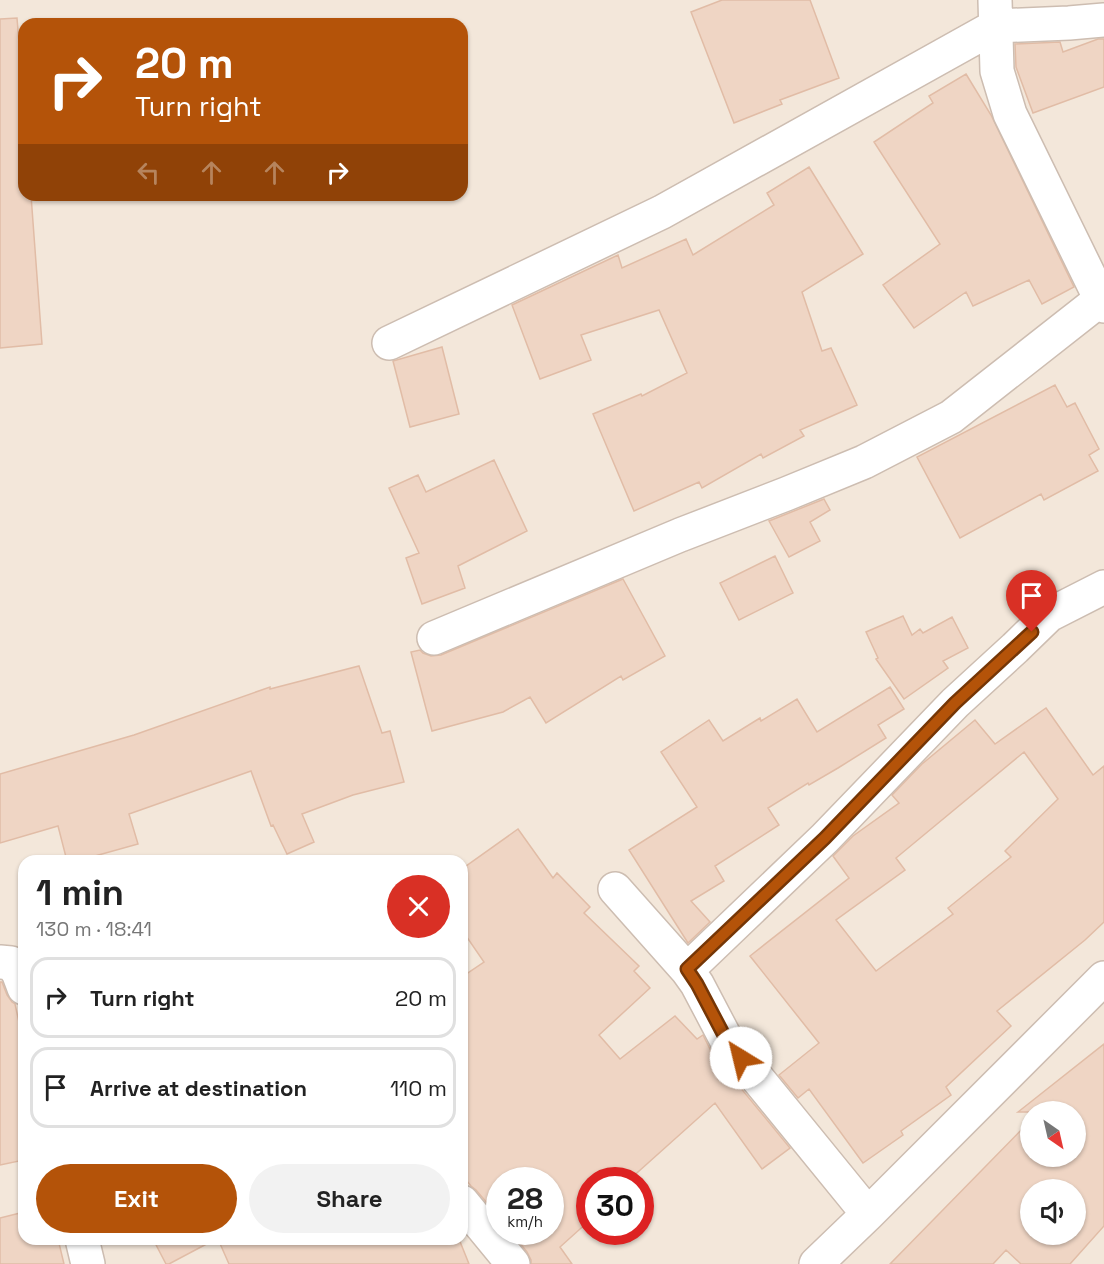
<!DOCTYPE html>
<html lang="en">
<head>
<meta charset="utf-8">
<style>
  body { margin:0; font-family:"Space Grotesk",sans-serif; background:#f2f2f2; color:#222; height:100vh; display:flex; flex-direction:column; font-size:22px; white-space:nowrap }
  * { box-sizing:border-box; margin:0 }
  p { font-size:20px; color:#767676 }
  .icon { flex:none; width:33px; height:33px; fill:none; stroke:currentColor; stroke-width:2; stroke-linecap:round; stroke-linejoin:round }
  .map { position:relative; flex:1; overflow:hidden }
  .sheet { position:absolute; left:18px; top:855px; width:450px; height:390px; display:flex; flex-direction:column; background:#fff; border-radius:18px; box-shadow:0 2px 4px #0004 }
  .sheet>* { flex:none }
  .guide { position:absolute; left:18px; top:18px; width:450px; height:183px; border-radius:18px; box-shadow:0 2px 4px #0004; background:#b45309; color:#fff; overflow:hidden }
  .needle { width:39px; rotate:146deg }
  .controls { position:absolute; left:1020px; top:1101px; display:grid; gap:12px }
  .controls a { display:grid; place-items:center; width:66px; height:66px; border-radius:50%; background:#fff; box-shadow:0 2px 4px #0004; font-size:30px }
  .speed { position:absolute; left:486px; top:1167px; display:flex; gap:12px; font-size:30px; font-weight:700; text-align:center }
  .speed>* { display:grid; place-content:center; width:78px; height:78px; border-radius:50%; background:#fff; box-shadow:0 2px 4px #0004; line-height:1 }
  .speed small { font-size:15px; font-weight:400 }
  .speed .limit { border:9px solid #d22; background:#fff; color:#111 }
  .pin { position:absolute; display:grid; place-items:center; width:51px; height:51px; color:#fff; margin:-62px -26px; border-radius:50% 50% 50% 0; rotate:-45deg; box-shadow:0 0 6px #0007 }
  .pin .icon { rotate:45deg }
  .me { position:absolute; width:66px; margin:-33px; rotate:324deg; stroke-linejoin:round; filter:drop-shadow(0 0 4px #0008) }
  .turn { display:flex; align-items:center; gap:21px; height:126px; padding:0 18px; font-size:27px }
  .turn .icon { width:78px; height:78px; stroke-width:2.5 }
  .turn b { display:block; font-size:42px; line-height:51px }
  .lanes { display:flex; align-items:center; height:57px; padding:0 18px; background:#0003; justify-content:center; gap:30px; direction:ltr }
  .lanes .off { opacity:.35 }
  .round { display:grid; place-items:center; flex:none; width:63px; height:63px; border-radius:32px; background:#f2f2f2 }
  .headline { display:flex; align-items:center; justify-content:space-between; height:102px; padding:0 18px }
  h1 { font-size:36px; font-weight:600; line-height:45px }
  .cta { display:flex; gap:12px; margin-top:auto; padding:12px 18px }
  .cta a { flex:1; height:69px; border-radius:36px; background:#b45309; color:#fff; font-size:24px; font-weight:600; line-height:69px; text-align:center }
  .cta a+a { background:#f2f2f2; color:#222 }
  ul { padding:0; list-style:none }
  li { display:flex; align-items:center; gap:18px; height:81px; margin:0 12px 9px; padding:0 6px; border:3px solid #e0e0e0; border-radius:18px }
  li div { flex:1 }
  li b { display:block; font-size:22px }
  li em { font-style:normal }
  .map>svg:first-child { display:block }
  .residential { fill:#f3e7da; fill-rule:evenodd }
  .building { fill:#efd5c4; stroke:#e1bca6; stroke-width:1.5; fill-rule:evenodd }
  .lines { fill:none; stroke-linecap:round; stroke-linejoin:round }
  .minor-casing { stroke:#cdbdb1; stroke-width:36 }
  .minor { stroke:#fff; stroke-width:33 }
  .route-casing { stroke:#753606; stroke-width:15 }
  .route { stroke:#b45309; stroke-width:10 }
</style>
</head>
<body>
<div class="map">
<svg width="1104" height="1264" viewBox="0 0 1104 1264">
  <rect width="100%" height="100%" fill="#fbf5eb"/>
  <path class="residential" d="M 0,0 L 1104,0 L 1104,1264 L 0,1264 ZM 24,24 L 462,24 L 462,195 L 24,195 ZM 24,861 L 462,861 L 462,1239 L 24,1239 ZM 1030,1112 L 1076,1112 L 1076,1156 L 1030,1156 ZM 500,1180 L 550,1180 L 550,1232 L 500,1232 ZM 590,1180 L 640,1180 L 640,1232 L 590,1232 ZM 1030,1190 L 1076,1190 L 1076,1234 L 1030,1234 Z"/>
  <path class="building" d="M 722,0 L 810,0 L 839,78 L 780,100 L 782,104 L 734,123 L 691,12 Z
    M 17,18 L 24,105 L 24,195 L 31,195 L 42,344 L 0,348 L 0,19 Z
    M 1098,39 L 1104,39 L 1104,87 L 1033,113 L 1016,67 L 1015,44 L 1060,42 L 1063,52 Z
    M 966,74 L 991,115 L 1074,287 L 1042,304 L 1029,280 L 973,306 L 966,292 L 914,328 L 883,285 L 940,244 L 874,142 L 933,103 L 929,96 Z
    M 809,167 L 863,254 L 802,292 L 822,351 L 831,348 L 857,405 L 800,430 L 804,436 L 763,458 L 761,454 L 702,488 L 699,482 L 634,511 L 593,414 L 641,394 L 642,396 L 687,373 L 659,310 L 581,335 L 591,360 L 540,379 L 512,305 L 618,255 L 622,268 L 686,239 L 693,255 L 774,205 L 767,193 Z
    M 442,347 L 459,414 L 410,427 L 393,361 Z
    M 1055,385 L 1067,407 L 1075,403 L 1099,449 L 1089,455 L 1098,471 L 1044,500 L 1041,494 L 960,538 L 917,457 Z
    M 494,460 L 527,531 L 458,566 L 465,588 L 422,604 L 406,558 L 419,553 L 389,488 L 418,475 L 426,492 Z
    M 824,499 L 830,510 L 810,522 L 820,541 L 789,557 L 769,521 Z
    M 775,556 L 793,593 L 739,620 L 720,583 Z
    M 623,579 L 665,656 L 623,680 L 621,676 L 546,723 L 530,697 L 503,712 L 432,731 L 411,652 L 420,650 L 423,653 L 431,656 L 441,655 Z
    M 903,616 L 912,635 L 920,629 L 923,633 L 952,617 L 968,648 L 943,661 L 948,668 L 904,699 L 876,659 L 878,658 L 866,632 Z
    M 359,666 L 382,733 L 390,731 L 404,782 L 353,795 L 302,814 L 314,842 L 287,854 L 273,825 L 271,826 L 251,771 L 129,814 L 138,844 L 77,861 L 67,861 L 58,826 L 0,843 L 0,774 L 134,735 L 270,687 L 270,689 Z
    M 890,687 L 904,709 L 878,725 L 886,738 L 838,768 L 809,785 L 808,783 L 768,808 L 779,825 L 715,866 L 724,881 L 691,901 L 710,922 L 688,943 L 629,850 L 697,807 L 661,752 L 709,720 L 723,741 L 760,718 L 761,721 L 797,699 L 817,732 Z
    M 1046,708 L 1093,775 L 1104,766 L 1104,922 L 1085,940 L 997,1011 L 1011,1026 L 946,1087 L 951,1095 L 901,1131 L 903,1135 L 863,1163 L 809,1089 L 798,1098 L 779,1075 L 819,1043 L 750,956 L 849,878 L 833,856 L 853,836 L 899,803 L 892,795 L 922,764 L 975,720 L 995,744 ZM 1024,752 L 1058,799 L 1005,851 L 1011,857 L 948,908 L 953,914 L 876,971 L 836,920 L 905,870 L 896,858 Z
    M 518,829 L 553,878 L 557,873 L 590,907 L 584,913 L 639,966 L 634,971 L 650,988 L 599,1035 L 620,1059 L 675,1016 L 697,1039 L 703,1035 L 712,1053 L 790,1148 L 762,1169 L 715,1103 L 629,1180 L 590,1180 L 590,1220 L 560,1247 L 572,1264 L 531,1264 L 531,1260 L 527,1252 L 511,1232 L 550,1232 L 550,1180 L 500,1180 L 500,1218 L 476,1190 L 471,1186 L 462,1175 L 462,977 L 484,962 L 462,930 L 462,869 Z
    M 0,982 L 2,982 L 7,995 L 12,1002 L 15,1004 L 24,1045 L 24,1160 L 0,1165 Z
    M 1104,1044 L 1104,1226 L 1070,1264 L 1021,1264 L 1006,1250 L 993,1264 L 890,1264 L 1030,1121 L 1030,1156 L 1076,1156 L 1076,1112 L 1018,1112 ZM 1030,1190 L 1076,1190 L 1076,1234 L 1030,1234 Z
    M 24,1212 L 24,1239 L 58,1239 L 64,1264 L 0,1264 L 0,1218 Z
    M 153,1239 L 216,1239 L 169,1264 L 166,1264 Z
    M 218,1239 L 459,1239 L 469,1264 L 229,1264 Z"/>
  <g class="lines">
    <defs>
      <path id="minor" d="M 995,0 L 997,71 L 1010,114 L 1104,306
        M 389,343 L 662,212 L 996,26 L 1069,23 L 1104,20
        M 434,638 L 680,535 L 786,494 L 864,462 L 951,417 L 1100,300
        M 615,889 L 687,970
        M 0,962 L 11,963 L 18,972 L 24,988
        M 462,1202 L 513,1264
        M 868,1214 L 727,1041 L 697,984 L 687,970 L 825,838 L 955,703 L 1015,648 L 1049,615 L 1104,587
        M 82,1239 L 88,1264
        M 816,1264 L 868,1214 L 1104,978"/>
    </defs>
    <use href="#minor" class="minor-casing"/>
    <use href="#minor" class="minor"/>
  </g>
  <g class="lines">
    <defs>
      <path id="route" d="M 741,1058 L 727,1041 L 697,984 L 687,969 L 825,838 L 955,703 L 1032,632"/>
    </defs>
    <use href="#route" class="route-casing"/>
    <use href="#route" class="route"/>
  </g>
</svg>
<div class="controls">
<a><svg class="needle" viewBox="-14 -14 28 28"><path d="M0-13l5 13h-10z" fill="#e53935"/><path d="M0 13l5-13h-10z" fill="#767676"/></svg></a>
<a><svg class="icon" aria-label="sound" viewBox="0 0 24 24"><path d="M4 9h4l5-4v14l-5-4H4zM17 9q2 3 0 6"/></svg></a>
</div>
<div class="speed"><div>28<small>km/h</small></div><div class="limit">30</div></div>
<div class="pin" style="left:1032px;top:632px;background:#d93025"><svg class="icon" aria-label="arrive" viewBox="0 0 24 24"><path d="M6 21V4h12l-3 4 3 4H6"/></svg></div>
<svg class="me" style="left:741px;top:1058px" viewBox="-20 -20 40 40"><circle r="19" fill="#fff"/><path d="M0-13L10 11 0 6-10 11z" fill="#b45309"/></svg>
<div class="guide">
<div class="turn"><svg class="icon" aria-label="right" viewBox="0 0 24 24"><path d="M7 20v-9h11M14 6l5 5-5 5"/></svg><div><b>20 m</b>Turn right</div></div>
<div class="lanes"><svg class="icon off" aria-label="left" viewBox="0 0 24 24"><path d="M17 20v-9H6M10 6l-5 5 5 5"/></svg><svg class="icon off" aria-label="ahead" viewBox="0 0 24 24"><path d="M12 20V5M6 11l6-6 6 6"/></svg><svg class="icon off" aria-label="ahead" viewBox="0 0 24 24"><path d="M12 20V5M6 11l6-6 6 6"/></svg><svg class="icon" aria-label="right" viewBox="0 0 24 24"><path d="M7 20v-9h11M14 6l5 5-5 5"/></svg></div>
</div>
<section class="sheet">
<div class="headline"><div><h1>1 min</h1><p>130 m · 18:41</p></div><a class="round" style="background:#d93025;color:#fff"><svg class="icon" aria-label="close" viewBox="0 0 24 24"><path d="M6 6l12 12M18 6L6 18"/></svg></a></div>
<ul>
<li><svg class="icon" aria-label="right" viewBox="0 0 24 24"><path d="M7 20v-9h11M14 6l5 5-5 5"/></svg><div><b>Turn right</b></div><em>20 m</em></li>
<li><svg class="icon" aria-label="arrive" viewBox="0 0 24 24"><path d="M6 21V4h12l-3 4 3 4H6"/></svg><div><b>Arrive at destination</b></div><em>110 m</em></li>
</ul>
<div class="cta"><a>Exit</a><a>Share</a></div>
</section>
</div>
</body>
</html>
